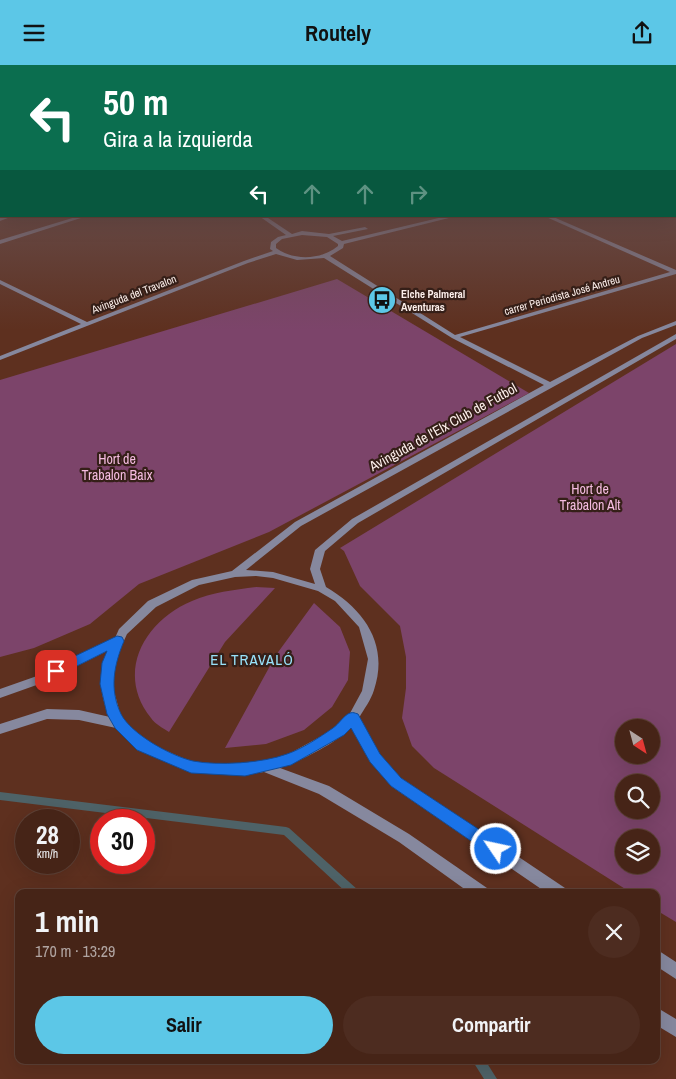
<!DOCTYPE html>
<html lang="es">
<head>
<meta charset="utf-8">
<style>
  body { margin:0; font-family:"Archivo Narrow",sans-serif; background:#4d2c20; color:#f1f3f6; height:100vh; display:flex; flex-direction:column; font-size:19px; white-space:nowrap }
  * { box-sizing:border-box; margin:0 }
  p { font-size:16px; color:#b0a4a1 }
  .icon { flex:none; width:28px; height:28px; fill:none; stroke:currentColor; stroke-width:2; stroke-linecap:round; stroke-linejoin:round }
  .map { position:relative; flex:1; overflow:hidden }
  .side { position:absolute; left:15px; top:824px; width:645px; height:175px; display:flex; flex-direction:column; background:#462417; border-radius:10px; box-shadow:0 5px 20px #0002,0 0 0 1px #5e4136 }
  .side>* { flex:none }
  .banner { position:absolute; left:0px; top:0px; width:676px; height:152px; box-shadow:0 5px 20px #0002,0 0 0 1px #5e4136; background:#0b6e4f; color:#fff; overflow:hidden }
  .needle { width:32px; rotate:144deg }
  .fabs { position:absolute; left:615px; top:654px; display:grid; gap:10px }
  .fabs a { display:grid; place-items:center; width:45px; height:45px; border-radius:50%; background:#462417; box-shadow:0 5px 20px #0002,0 0 0 1px #5e4136; font-size:25px }
  .speed { position:absolute; left:15px; top:744px; display:flex; gap:10px; font-size:25px; font-weight:700; text-align:center }
  .speed>* { display:grid; place-content:center; width:65px; height:65px; border-radius:50%; background:#462417; box-shadow:0 5px 20px #0002,0 0 0 1px #5e4136; line-height:1 }
  .speed small { font-size:12px; font-weight:400 }
  .speed .limit { border:8px solid #d22; background:#fff; color:#111 }
  .pin { position:absolute; display:grid; place-items:center; width:42px; height:42px; color:#fff; margin:-21px; border-radius:10px; box-shadow:0 2px 8px #0006 }
  .me { position:absolute; width:55px; margin:-28px; rotate:304deg; stroke-linejoin:round; filter:drop-shadow(0 0 4px #0008) }
  .turn { display:flex; align-items:center; gap:18px; height:105px; padding:0 20px; font-size:22px }
  .turn .icon { width:65px; height:65px; stroke-width:2.5 }
  .turn b { display:block; font-size:35px; line-height:42px }
  .lanes { display:flex; align-items:center; height:48px; padding:0 20px; background:#0003; justify-content:center; gap:25px; direction:ltr }
  .lanes .off { opacity:.35 }
  .round { display:grid; place-items:center; flex:none; width:52px; height:52px; border-radius:26px; background:#4d2c20 }
  .overview { display:flex; align-items:center; justify-content:space-between; height:85px; padding:0 20px }
  h1 { font-size:30px; font-weight:700; line-height:38px }
  .button { display:flex; gap:10px; margin-top:auto; padding:10px 20px }
  .button a { flex:1; height:58px; border-radius:30px; background:#5cc7e7; color:#111; font-size:20px; font-weight:700; line-height:58px; text-align:center }
  .button a+a { background:#4d2c20; color:#f1f3f6 }
  header { display:flex; justify-content:space-between; align-items:center; height:65px; padding:0 20px; background:#5cc7e7; color:#111; font-size:22px; font-weight:700 }
  .map>svg:first-child { display:block }
  .green { fill:#7c446a; fill-rule:evenodd }
  .lines { fill:none; stroke-linecap:round; stroke-linejoin:round }
  .stream { fill:#4e6267; fill-rule:evenodd }
  .street { fill:#86889e; fill-rule:evenodd }
  .highway { fill:#f0f1fc; fill-rule:evenodd }
  .route { fill:#1a73e8; stroke:#114b97 }
  .labels { text-anchor:middle; dominant-baseline:central; stroke-width:4.5; stroke-linejoin:round; paint-order:stroke }
  .far-street-label { font-size:11px; fill:#fcefeb; stroke:#351f18 }
  .far-poi-label { font-size:11px; font-weight:bold; fill:#fcefeb; stroke:#351f18; text-anchor:start }
  .street-label { font-size:14px; fill:#fcefeb; stroke:#351f18 }
  .park-label { font-size:14px; fill:#f5bce0; stroke:#351f18 }
  .neighbourhood-label { font-size:15px; letter-spacing:1px; fill:#98e1f9; stroke:#351f18 }
</style>
</head>
<body>
<header><svg class="icon" aria-label="menu" viewBox="0 0 24 24"><path d="M4 6h16M4 12h16M4 18h16"/></svg>Routely<svg class="icon" aria-label="share" viewBox="0 0 24 24"><path d="M12 15V3M7 8l5-5 5 5M5 13v7h14v-7"/></svg></header>
<div class="map">
<svg width="676" height="1014" viewBox="0 0 676 1014">
  <rect width="100%" height="100%" fill="#5e301f"/>
  <path class="green" d="M 337,214 L 529,328 L 269,467 L 139,519 L 90,559 L 34,583 L 0,592 L 0,315 Z
    M 676,279 L 676,857 L 656,845 L 656,828 L 630,827 L 434,703 L 412,681 L 402,653 L 406,623 L 406,592 L 400,561 L 360,521 L 344,486 L 340,483 ZM 651,662 L 651,690 L 624,690 L 624,662 ZM 624,718 L 651,718 L 651,745 L 624,745 ZM 651,772 L 651,800 L 624,800 L 624,772 Z
    M 256,522 L 275,523 L 225,577 L 169,667 C 163,663 155,659 151,653 C 115,608 144,556 192,536 C 212,527 234,525 256,522 Z
    M 314,538 L 340,562 L 350,587 L 348,615 L 332,642 L 304,665 L 266,679 L 225,683 L 276,590 Z"/>
  <g class="lines">
    <path class="stream" d="M 0,727 L 286,762 L 289,763 L 358,825 L 360,828 L 347,828 L 284,770 L 0,735 Z
      M 472,995 L 485,995 L 497,1014 L 484,1014 Z"/>
    <path class="street" d="M 675,127 L 676,127 L 676,130 L 675,130 Z
      M 4,151 L 13,151 L 0,156 L 0,152 Z
      M 79,151 L 87,151 L 0,179 L 0,175 Z
      M 259,151 L 265,151 L 292,169 L 302,166 L 329,169 L 365,162 L 368,164 L 333,171 L 342,176 L 447,151 L 457,151 L 344,179 L 343,183 L 330,191 L 455,270 L 670,207 L 544,151 L 551,151 L 676,205 L 676,209 L 460,272 L 550,317 L 638,271 L 676,256 L 676,260 L 642,273 L 602,295 L 301,461 L 246,505 L 273,507 L 315,519 L 310,504 L 315,485 L 352,454 L 676,269 L 676,274 L 358,458 L 325,486 L 320,504 L 326,522 C 365,545 389,580 374,625 C 371,635 364,644 359,653 L 379,689 L 401,713 L 565,823 L 567,828 L 547,828 L 391,721 L 371,697 L 352,662 C 336,678 301,696 280,703 L 329,721 L 409,769 L 487,823 L 489,828 L 470,828 L 399,777 L 319,729 L 264,707 L 245,710 L 191,707 L 138,685 L 116,663 L 79,655 L 47,654 L 0,669 L 0,659 L 47,644 L 79,645 L 110,652 C 99,630 98,607 109,585 L 45,617 L 0,633 L 0,624 L 37,611 L 115,573 L 119,564 L 148,536 L 192,515 L 232,506 L 295,457 L 544,320 L 452,273 L 324,193 L 297,195 L 276,189 L 248,198 L 0,295 L 0,291 L 81,259 L 0,219 L 0,215 L 87,257 L 244,196 L 273,186 L 270,184 L 271,177 L 278,172 L 286,170 ZM 302,170 L 327,172 L 338,179 L 338,181 C 321,195 294,196 276,183 L 276,179 L 282,174 ZM 256,511 L 273,513 L 318,526 L 335,536 L 359,562 L 368,594 L 362,626 L 349,650 L 336,663 L 287,690 L 264,697 L 245,700 L 192,697 L 146,677 L 124,656 L 120,648 L 112,619 L 114,598 L 127,569 L 156,542 L 199,520 L 235,512 Z
      M 656,884 L 676,897 L 676,914 L 656,901 Z
      M 656,942 L 676,954 L 676,972 L 656,960 Z"/>
    <path class="highway" d="M 0,135 L 1,135 L 1,139 L 0,139 Z"/>
  </g>
  <linearGradient id="sky" x2="0" y2="1"><stop stop-color="#341a11"/><stop offset="0.46" stop-color="#684e4d"/><stop offset="1" stop-color="#684e4d" stop-opacity="0"/></linearGradient>
  <rect width="676" height="265" fill="url(#sky)"/>
  <path class="route" d="M 117,571 L 122,572 L 124,576 C 114,600 109,624 121,649 C 131,669 171,691 193,696 C 218,701 263,698 287,689 C 302,684 320,672 333,663 C 339,659 344,650 350,648 C 354,647 354,648 358,649 L 380,689 L 401,713 L 501,779 L 503,784 L 501,789 L 496,791 L 490,789 L 391,721 L 370,697 L 351,663 L 344,670 L 291,700 L 245,711 L 191,708 L 137,685 L 115,663 L 107,649 L 100,619 L 102,598 L 107,586 L 61,609 L 52,609 L 50,606 L 52,602 Z"/>
  <defs>
    <symbol id="bus-disc" viewBox="-11 -11 22 22"><circle r="9.5" fill="#5cc7e7" stroke="#351f18"/><path d="M-5-6H5V4H4V6H2V4H-2V6H-4V4H-5ZM-3.5-4V0h7V-4ZM-3.5 1.2v1.5H-2V1.2ZM2 1.2v1.5H3.5V1.2Z" fill="#111"/></symbol>
  </defs>
  <g fill-rule="evenodd">
    <use href="#bus-disc" x="366" y="219" width="32" height="32"/>
  </g>
  <g class="labels">
    <g class="far-street-label">
      <text transform="translate(134 229) rotate(-21)">Avinguda del Travalon</text>
      <text transform="translate(562 230) rotate(-16)">carrer Periodista José Andreu</text>
    </g>
    <g class="far-poi-label">
      <text x="401" y="229">Elche Palmeral<tspan x="401" dy="13">Aventuras</tspan></text>
    </g>
    <g class="street-label">
      <text transform="translate(443 362) rotate(-29)">Avinguda de l'Elx Club de Futbol</text>
    </g>
    <g class="park-label">
      <text x="117" y="394">Hort de<tspan x="117" dy="16">Trabalon Baix</tspan></text>
      <text x="590" y="424">Hort de<tspan x="590" dy="16">Trabalon Alt</tspan></text>
    </g>
    <g class="neighbourhood-label">
      <text x="252" y="594">EL TRAVALÓ</text>
    </g>
  </g>
</svg>
<div class="fabs">
<a><svg class="needle" viewBox="-14 -14 28 28"><path d="M0-13l5 13h-10z" fill="#e53935"/><path d="M0 13l5-13h-10z" fill="#b0a4a1"/></svg></a>
<a><svg class="icon" aria-label="search" viewBox="0 0 24 24"><circle cx="10" cy="10" r="6"/><path d="M15 15l6 6"/></svg></a>
<a><svg class="icon" aria-label="layers" viewBox="0 0 24 24"><path d="M12 4l9 5-9 5-9-5zM3 14l9 5 9-5"/></svg></a>
</div>
<div class="speed"><div>28<small>km/h</small></div><div class="limit">30</div></div>
<div class="pin" style="left:56px;top:606px;background:#d93025"><svg class="icon" aria-label="arrive" viewBox="0 0 24 24"><path d="M6 21V4h12l-3 4 3 4H6"/></svg></div>
<svg class="me" style="left:496px;top:784px" viewBox="-20 -20 40 40"><circle r="17" fill="#1a73e8" stroke="#fff" stroke-width="3"/><path d="M0-11L8 9 0 5-8 9z" fill="#fff"/></svg>
<div class="banner">
<div class="turn"><svg class="icon" aria-label="left" viewBox="0 0 24 24"><path d="M17 20v-9H6M10 6l-5 5 5 5"/></svg><div><b>50 m</b>Gira a la izquierda</div></div>
<div class="lanes"><svg class="icon" aria-label="left" viewBox="0 0 24 24"><path d="M17 20v-9H6M10 6l-5 5 5 5"/></svg><svg class="icon off" aria-label="ahead" viewBox="0 0 24 24"><path d="M12 20V5M6 11l6-6 6 6"/></svg><svg class="icon off" aria-label="ahead" viewBox="0 0 24 24"><path d="M12 20V5M6 11l6-6 6 6"/></svg><svg class="icon off" aria-label="right" viewBox="0 0 24 24"><path d="M7 20v-9h11M14 6l5 5-5 5"/></svg></div>
</div>
<section class="side">
<div class="overview"><div><h1>1 min</h1><p>170 m · 13:29</p></div><a class="round"><svg class="icon" aria-label="close" viewBox="0 0 24 24"><path d="M6 6l12 12M18 6L6 18"/></svg></a></div>
<div class="button"><a>Salir</a><a>Compartir</a></div>
</section>
</div>
</body>
</html>
